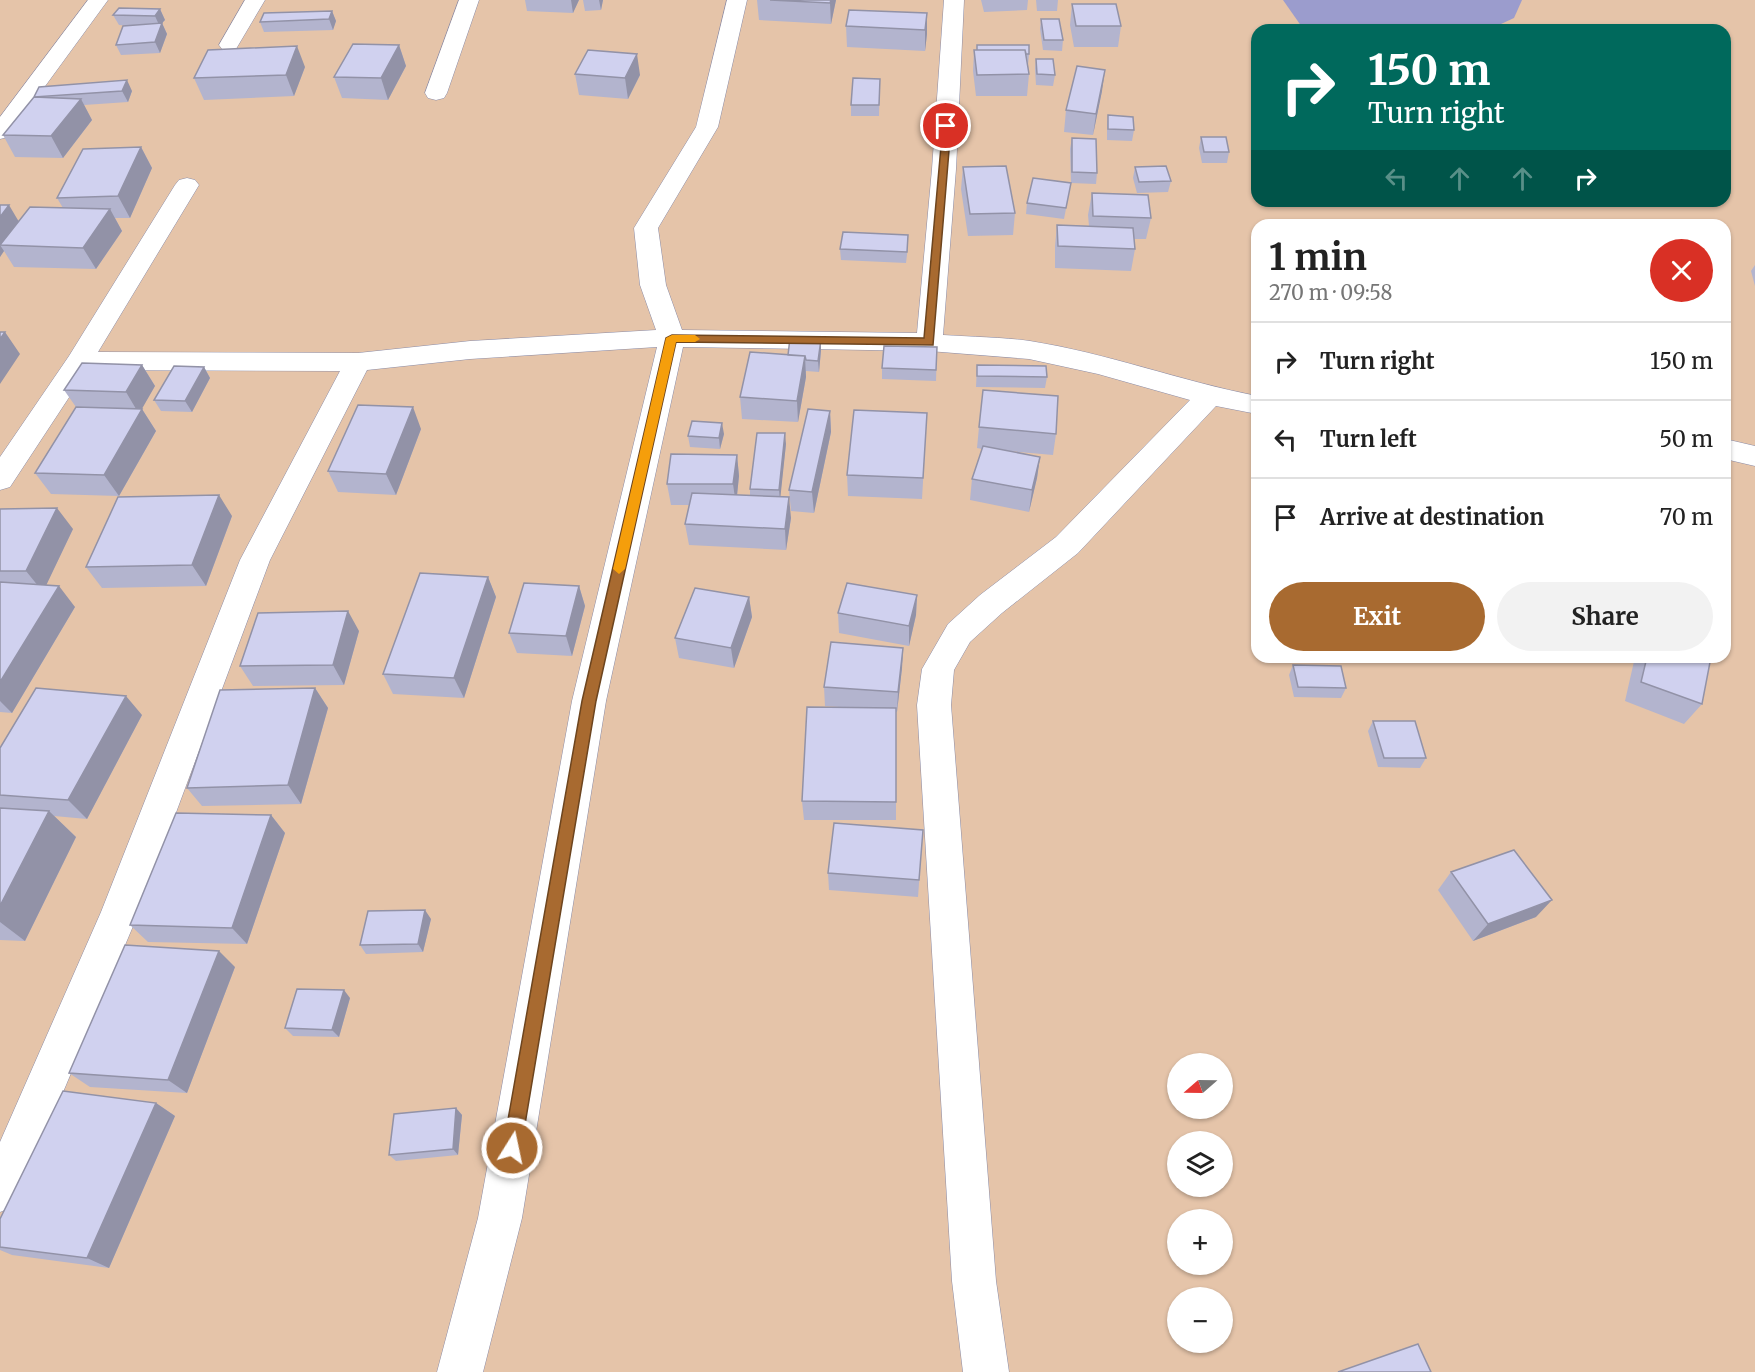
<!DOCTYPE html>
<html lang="en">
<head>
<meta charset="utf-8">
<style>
  body { margin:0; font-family:Merriweather,serif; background:#f2f2f2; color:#222; height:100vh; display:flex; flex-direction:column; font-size:22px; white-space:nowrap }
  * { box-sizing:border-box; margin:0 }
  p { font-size:20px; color:#767676 }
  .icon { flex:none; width:33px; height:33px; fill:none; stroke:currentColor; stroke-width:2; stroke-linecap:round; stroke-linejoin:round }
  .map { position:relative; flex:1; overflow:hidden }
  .details { position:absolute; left:1251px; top:219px; width:480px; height:444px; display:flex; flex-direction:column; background:#fff; border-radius:18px; box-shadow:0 2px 4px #0004 }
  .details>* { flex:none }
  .top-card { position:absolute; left:1251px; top:24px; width:480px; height:183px; border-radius:18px; box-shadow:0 2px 4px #0004; background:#00695c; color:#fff; overflow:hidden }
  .needle { width:39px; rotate:250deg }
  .tools { position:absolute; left:1167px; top:1053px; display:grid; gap:12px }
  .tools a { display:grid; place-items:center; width:66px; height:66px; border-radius:50%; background:#fff; box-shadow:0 2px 4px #0004; font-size:30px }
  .pin { position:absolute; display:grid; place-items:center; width:51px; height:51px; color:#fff; margin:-26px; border:3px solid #fff; border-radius:50%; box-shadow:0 2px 6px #0007 }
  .me { position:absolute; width:66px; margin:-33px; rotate:10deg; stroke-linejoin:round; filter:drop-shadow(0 0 4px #0008) }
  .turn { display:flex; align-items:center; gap:21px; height:126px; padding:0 18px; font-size:27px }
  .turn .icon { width:78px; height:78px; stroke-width:2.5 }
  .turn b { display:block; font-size:42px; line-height:51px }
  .lanes { display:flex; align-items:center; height:57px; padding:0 18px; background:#0003; justify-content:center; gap:30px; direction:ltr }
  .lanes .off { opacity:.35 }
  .round { display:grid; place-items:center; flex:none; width:63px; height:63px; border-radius:32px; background:#f2f2f2 }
  .summary { display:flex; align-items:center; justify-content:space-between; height:102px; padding:0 18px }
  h1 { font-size:36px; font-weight:700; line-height:45px }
  .primary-button { display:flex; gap:12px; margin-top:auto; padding:12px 18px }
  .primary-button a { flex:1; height:69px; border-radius:36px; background:#a86a30; color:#fff; font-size:24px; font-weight:700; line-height:69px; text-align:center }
  .primary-button a+a { background:#f2f2f2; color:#222 }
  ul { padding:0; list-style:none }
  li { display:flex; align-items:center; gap:18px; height:78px; padding:0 18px; border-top:2px solid #e0e0e0 }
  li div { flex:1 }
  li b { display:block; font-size:22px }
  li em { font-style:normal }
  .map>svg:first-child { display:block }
  .green { fill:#e5c4a9; fill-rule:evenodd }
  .water { fill:#9b9ccd }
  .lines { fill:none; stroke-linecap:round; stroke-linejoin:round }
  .street-casing { stroke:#8b8ca7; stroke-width:1 }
  .street { fill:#fff; fill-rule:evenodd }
  .wall { fill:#b3b4ce }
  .shaded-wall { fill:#9292a7 }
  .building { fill:#d0d1ef; stroke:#9292a7; stroke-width:1.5 }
  .route { fill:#a86a30; stroke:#6d451f; stroke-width:1.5 }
  .slow { fill:#f59e0b }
</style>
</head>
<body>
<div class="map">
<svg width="1755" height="1372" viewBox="0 0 1755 1372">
  <rect width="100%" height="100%" fill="#fbfbfb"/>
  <path class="green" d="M 0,0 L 1755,0 L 1755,1372 L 0,1372 ZM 1257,30 L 1725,30 L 1725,201 L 1257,201 ZM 1257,225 L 1725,225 L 1725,657 L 1257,657 ZM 1178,1064 L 1222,1064 L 1222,1108 L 1178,1108 ZM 1178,1142 L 1222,1142 L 1222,1186 L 1178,1186 ZM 1178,1220 L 1222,1220 L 1222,1264 L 1178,1264 ZM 1178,1298 L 1222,1298 L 1222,1342 L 1178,1342 Z"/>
  <path class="water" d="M 1283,0 L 1522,0 L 1514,18 L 1488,30 L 1304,30 Z"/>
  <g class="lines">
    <defs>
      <path id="street" d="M 88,0 L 108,0 L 8,137 L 0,139 L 0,117 Z
        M 245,0 L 265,0 L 236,49 L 229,51 L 222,49 L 219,45 Z
        M 459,0 L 479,0 L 447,93 L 444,98 L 436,100 L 428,98 L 425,93 Z
        M 727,0 L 747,0 L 718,127 L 658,228 L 666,285 L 682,330 L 917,333 L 932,169 L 944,0 L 964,0 L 956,169 L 943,335 C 972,337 1001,337 1030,341 C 1107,353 1180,381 1257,396 L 1257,414 L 1216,406 L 1078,553 L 1002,613 L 970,642 L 954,670 L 951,705 L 996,1281 L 1009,1372 L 963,1372 L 952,1281 L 917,705 L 922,669 L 948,624 L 980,595 L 1056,537 L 1190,400 L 1098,374 L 1029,359 L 929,351 L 683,347 L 606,701 L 522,1218 L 483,1372 L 437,1372 L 478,1218 L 572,701 L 657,347 L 470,359 L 367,370 L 270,560 L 139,912 L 15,1206 L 0,1212 L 0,1142 L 101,912 L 240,560 L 340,371 L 87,370 L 10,487 L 0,490 L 0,457 L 69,356 L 175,185 L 179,180 L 187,178 L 195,180 L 199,185 L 98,352 L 358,353 L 470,341 L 656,330 L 640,285 L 634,228 L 696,127 Z
        M 1725,439 L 1755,446 L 1755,466 L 1725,459 Z"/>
    </defs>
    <use href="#street" class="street-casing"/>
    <use href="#street" class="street"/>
  </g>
  <path class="wall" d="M 525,0 L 579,0 L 573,13 L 527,11 Z
    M 583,0 L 603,0 L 601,10 L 585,11 Z
    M 757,0 L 836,0 L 831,24 L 759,20 Z
    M 981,0 L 1028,0 L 1027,10 L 984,12 Z
    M 1036,0 L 1058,0 L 1057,11 L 1037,11 Z
    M 1072,4 L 1121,26 L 1118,47 L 1074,47 L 1070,25 Z
    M 160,9 L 165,20 L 162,23 L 167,34 L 160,53 L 121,55 L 116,45 L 129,26 L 119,25 L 113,15 Z
    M 332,11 L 336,21 L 333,30 L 264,32 L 260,22 Z
    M 927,13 L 927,34 L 925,51 L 847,47 L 846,26 Z
    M 1041,19 L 1063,40 L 1062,51 L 1043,50 L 1040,29 Z
    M 399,45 L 406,66 L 388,100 L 342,98 L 334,77 Z
    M 974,50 L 1029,54 L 1028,65 L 1029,74 L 1027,96 L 976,96 L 973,71 Z
    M 1036,59 L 1055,75 L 1053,86 L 1036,85 L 1035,69 Z
    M 305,67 L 294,96 L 204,100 L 194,78 Z
    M 575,74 L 640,75 L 628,99 L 579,95 Z
    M 880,79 L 879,116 L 851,116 L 851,105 Z
    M 39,87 L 132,91 L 128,102 L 84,105 L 92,120 L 63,158 L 15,157 L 3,135 L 34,97 Z
    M 1102,91 L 1093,135 L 1064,132 L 1066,110 Z
    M 1108,115 L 1134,130 L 1132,141 L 1107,140 L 1107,126 Z
    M 1201,137 L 1229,152 L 1227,163 L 1202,163 L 1199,148 Z
    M 1072,138 L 1097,173 L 1096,184 L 1071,183 L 1064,219 L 1026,214 L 1027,203 L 1071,183 L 1070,149 Z
    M 141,147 L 152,168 L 130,218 L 115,218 L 122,231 L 96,269 L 14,267 L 4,251 L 0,257 L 0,205 L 19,221 L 63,208 L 57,198 Z
    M 963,167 L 1015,213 L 1013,235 L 968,236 L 961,189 Z
    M 1135,167 L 1171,181 L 1168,192 L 1137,193 L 1133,178 Z
    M 1092,193 L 1151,218 L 1146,239 L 1134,239 L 1135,249 L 1131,271 L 1055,268 L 1055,246 L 1057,225 L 1089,226 L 1088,215 Z
    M 908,246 L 906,263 L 841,260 L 840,249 Z
    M 1755,265 L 1755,286 L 1751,271 Z
    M 937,347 L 936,381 L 882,379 L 882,368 Z
    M 821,350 L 819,372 L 806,371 L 806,377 L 798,422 L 742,419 L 740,397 L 788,355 Z
    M 142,365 L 155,386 L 141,409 L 142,409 L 156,431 L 119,496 L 51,494 L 35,473 L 76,407 L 64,390 Z
    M 977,365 L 1047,377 L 1045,388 L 976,387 Z
    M 204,367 L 210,378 L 192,412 L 161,411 L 154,400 Z
    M 830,411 L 831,432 L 814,513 L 791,511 L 789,490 Z
    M 927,413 L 922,499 L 848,496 L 847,475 Z
    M 979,427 L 1056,434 L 1053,455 L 1009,451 L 1040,457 L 1037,478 L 1029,512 L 970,500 L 972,479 L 982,449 L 977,448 Z
    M 421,429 L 396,495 L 338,492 L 328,471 Z
    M 724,434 L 720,449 L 690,447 L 688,436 Z
    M 786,444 L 780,496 L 791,518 L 786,550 L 689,545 L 685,524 L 689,505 L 671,505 L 667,484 L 737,455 L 739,476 L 737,495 L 750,495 L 750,489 Z
    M 0,509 L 73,529 L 46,585 L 75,607 L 12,713 L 0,712 Z
    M 232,516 L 206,586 L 102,588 L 86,567 Z
    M 488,577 L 496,597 L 464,698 L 393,694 L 383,674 Z
    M 579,586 L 585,606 L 572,656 L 517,653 L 509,633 Z
    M 917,595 L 916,615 L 909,646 L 839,633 L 838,613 Z
    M 749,597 L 752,617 L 734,668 L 679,658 L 675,638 Z
    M 359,631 L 344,685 L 253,686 L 240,666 Z
    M 903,648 L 902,668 L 897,712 L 896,712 L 896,820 L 804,820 L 802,801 L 839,707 L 825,706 L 824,687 Z
    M 1571,657 L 1588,657 L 1586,660 Z
    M 1635,657 L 1711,657 L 1702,704 L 1684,724 L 1625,701 Z
    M 1293,665 L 1346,688 L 1341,698 L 1294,697 L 1289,675 Z
    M 315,688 L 328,708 L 301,804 L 202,806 L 187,788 Z
    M 142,715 L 87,819 L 54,816 L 76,837 L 25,941 L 0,940 L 0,748 Z
    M 1373,721 L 1426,758 L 1420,768 L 1378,767 L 1368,731 Z
    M 271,815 L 285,833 L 247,944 L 148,942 L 130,925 Z
    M 923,830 L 918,897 L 829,890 L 828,873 Z
    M 1451,872 L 1536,917 L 1473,941 L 1438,890 Z
    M 431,919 L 423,952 L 366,954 L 360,945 Z
    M 235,967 L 187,1093 L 90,1087 L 69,1073 Z
    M 350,998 L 339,1037 L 293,1036 L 285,1028 Z
    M 156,1103 L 175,1116 L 109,1268 L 12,1255 L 0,1250 L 0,1219 Z
    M 456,1108 L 462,1115 L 458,1155 L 396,1161 L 389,1155 Z"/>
  <path class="shaded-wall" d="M 571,0 L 579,0 L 573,13 Z
    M 599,0 L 603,0 L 601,10 Z
    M 831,0 L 836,0 L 831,24 L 830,3 Z
    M 160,9 L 165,20 L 162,23 L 167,34 L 160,53 L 155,42 L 160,27 L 155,16 Z
    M 332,11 L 336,21 L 333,30 L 329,19 Z
    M 927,13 L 927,34 L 925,51 L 925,30 Z
    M 399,45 L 406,66 L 388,100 L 381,78 Z
    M 297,46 L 305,67 L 294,96 L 286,75 Z
    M 637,54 L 640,75 L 628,99 L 625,78 Z
    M 1105,70 L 1102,91 L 1093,135 L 1096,114 Z
    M 127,80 L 132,91 L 128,102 L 122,91 Z
    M 81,99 L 92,120 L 63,158 L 51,136 Z
    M 141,147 L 152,168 L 130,218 L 118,196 Z
    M 9,205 L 22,227 L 0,245 L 4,251 L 0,257 L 0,217 Z
    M 110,209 L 122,231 L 96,269 L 83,248 Z
    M 5,332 L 20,354 L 0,384 L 0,339 Z
    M 821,339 L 821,350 L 819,372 L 818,361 Z
    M 805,356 L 806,377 L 798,422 L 797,401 Z
    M 142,365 L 155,386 L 139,414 L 126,392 Z
    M 204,367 L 210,378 L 192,412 L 185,401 Z
    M 413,407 L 421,429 L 396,495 L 386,474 Z
    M 142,409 L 156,431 L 119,496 L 104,475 Z
    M 830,411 L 831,432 L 814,513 L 812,492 Z
    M 722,423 L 724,434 L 720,449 L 719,438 Z
    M 785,433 L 786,444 L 780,501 L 779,490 Z
    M 737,455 L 739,476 L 736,505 L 733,484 Z
    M 1040,457 L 1037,478 L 1029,512 L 1032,490 Z
    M 219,495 L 232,516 L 206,586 L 192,565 Z
    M 789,497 L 791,518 L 786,550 L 785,529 Z
    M 57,508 L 73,529 L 43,592 L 26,571 Z
    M 488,577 L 496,597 L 464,698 L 454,678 Z
    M 59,586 L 75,607 L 12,713 L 0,701 L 0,682 Z
    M 579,586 L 585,606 L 572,656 L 566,636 Z
    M 917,595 L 916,615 L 909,646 L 909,626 Z
    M 749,597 L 752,617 L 734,668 L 731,648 Z
    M 348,611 L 359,631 L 344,685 L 333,665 Z
    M 903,648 L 902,668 L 897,712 L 898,692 Z
    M 315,688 L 328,708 L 301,804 L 288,785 Z
    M 126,696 L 142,715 L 87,819 L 68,800 Z
    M 49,811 L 76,837 L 25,941 L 0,922 L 0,906 Z
    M 271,815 L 285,833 L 247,944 L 232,928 Z
    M 1552,900 L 1536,917 L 1473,941 L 1488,924 Z
    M 425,910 L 431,919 L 423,952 L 418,944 Z
    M 219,951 L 235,967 L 187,1093 L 168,1080 Z
    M 344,990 L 350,998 L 339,1037 L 332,1030 Z
    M 156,1103 L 175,1116 L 109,1268 L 87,1258 Z
    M 456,1108 L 462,1115 L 458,1155 L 453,1149 Z"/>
  <path class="building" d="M 770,0 L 831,0 L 830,3 Z
    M 1072,4 L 1116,4 L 1121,26 L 1076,26 Z
    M 119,8 L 160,9 L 155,16 L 113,15 Z
    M 849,10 L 927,13 L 925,30 L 846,26 Z
    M 332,11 L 329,19 L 260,22 L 264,13 Z
    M 1041,19 L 1059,19 L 1063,40 L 1044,40 Z
    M 162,23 L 155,42 L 116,45 L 123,26 Z
    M 353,44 L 399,45 L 381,78 L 334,77 Z
    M 977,45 L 1029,45 L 1029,54 L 1026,54 L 1025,50 L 977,50 Z
    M 297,46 L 286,75 L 194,78 L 208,50 Z
    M 588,50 L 637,54 L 625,78 L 575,74 Z
    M 974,50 L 1025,50 L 1029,74 L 977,75 Z
    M 1036,59 L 1053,59 L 1055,75 L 1037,74 Z
    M 1077,66 L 1105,70 L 1096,114 L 1066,110 Z
    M 853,78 L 880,79 L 879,105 L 851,105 Z
    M 127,80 L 122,91 L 34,97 L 39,87 Z
    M 34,97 L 81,99 L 51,136 L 3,135 Z
    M 1108,115 L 1133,117 L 1134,130 L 1108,129 Z
    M 1201,137 L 1226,137 L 1229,152 L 1204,152 Z
    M 1072,138 L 1096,139 L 1097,173 L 1072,172 Z
    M 141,147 L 118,196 L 57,198 L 83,149 Z
    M 1006,166 L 1015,213 L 970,214 L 963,167 Z
    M 1166,166 L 1171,181 L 1139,182 L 1135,167 Z
    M 1033,178 L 1071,183 L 1066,208 L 1027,203 Z
    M 1092,193 L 1148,195 L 1151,218 L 1093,216 Z
    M 0,205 L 9,205 L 0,217 Z
    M 30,207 L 110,209 L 83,248 L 0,245 Z
    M 1057,225 L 1133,228 L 1135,249 L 1058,246 Z
    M 843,232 L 908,235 L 907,252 L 840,249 Z
    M 0,332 L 5,332 L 0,339 Z
    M 790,338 L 821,339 L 818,361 L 806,360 L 805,356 L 788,355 Z
    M 884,346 L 937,347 L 936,370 L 882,368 Z
    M 750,352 L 805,356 L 797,401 L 740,397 Z
    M 82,363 L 142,365 L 126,392 L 64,390 Z
    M 977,365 L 1046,366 L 1047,377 L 977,376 Z
    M 174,366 L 204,367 L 185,401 L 154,400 Z
    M 983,390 L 1058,396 L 1056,434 L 979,427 Z
    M 358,405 L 413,407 L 386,474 L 328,471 Z
    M 76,407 L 142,409 L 104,475 L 35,473 Z
    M 808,409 L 830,411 L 812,492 L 789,490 Z
    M 854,410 L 927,413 L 923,478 L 847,475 Z
    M 692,421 L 722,423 L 719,438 L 688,436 Z
    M 757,433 L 785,433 L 779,490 L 750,489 Z
    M 983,446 L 1040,457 L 1032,490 L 972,479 Z
    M 671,454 L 737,455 L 733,484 L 667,484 Z
    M 692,493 L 789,497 L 785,529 L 685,524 Z
    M 219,495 L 192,565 L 86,567 L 118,497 Z
    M 57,508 L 26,571 L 0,571 L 0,509 Z
    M 420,573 L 488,577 L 454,678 L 383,674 Z
    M 0,582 L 59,586 L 0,682 Z
    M 524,583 L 579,586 L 566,636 L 509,633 Z
    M 847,583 L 917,595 L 909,626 L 838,613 Z
    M 695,588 L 749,597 L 731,648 L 675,638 Z
    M 348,611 L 333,665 L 240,666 L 258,613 Z
    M 831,642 L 903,648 L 898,692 L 824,687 Z
    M 1647,657 L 1711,657 L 1702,704 L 1641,682 Z
    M 1293,665 L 1341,666 L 1346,688 L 1298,687 Z
    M 36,688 L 126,696 L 68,800 L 0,795 L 0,748 Z
    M 315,688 L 288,785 L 187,788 L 220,690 Z
    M 807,707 L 896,708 L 896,802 L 802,801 Z
    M 1373,721 L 1415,721 L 1426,758 L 1384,758 Z
    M 0,808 L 49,811 L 0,906 Z
    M 176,813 L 271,815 L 232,928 L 130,925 Z
    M 834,823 L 923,830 L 919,880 L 828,873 Z
    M 1514,850 L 1552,900 L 1488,924 L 1451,872 Z
    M 425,910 L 418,944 L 360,945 L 368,911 Z
    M 125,945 L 219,951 L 168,1080 L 69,1073 Z
    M 297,989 L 344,990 L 332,1030 L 285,1028 Z
    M 63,1091 L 156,1103 L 87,1258 L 0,1247 L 0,1219 Z
    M 456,1108 L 453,1149 L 389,1155 L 394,1114 Z
    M 1418,1344 L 1431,1372 L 1338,1372 Z"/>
  <path class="route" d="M 943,124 L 951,126 L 933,345 L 676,342 L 596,701 L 521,1148 L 518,1154 L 512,1156 L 506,1154 L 503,1148 L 582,701 L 666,338 L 672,335 L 924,338 Z"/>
  <path class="slow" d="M 672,335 L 695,335 L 700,339 L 695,342 L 676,342 L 625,569 L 619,574 L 613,569 L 666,338 Z"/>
</svg>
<div class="tools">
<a><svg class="needle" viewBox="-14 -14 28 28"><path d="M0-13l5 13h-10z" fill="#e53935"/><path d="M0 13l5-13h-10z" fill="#767676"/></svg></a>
<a><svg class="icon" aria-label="layers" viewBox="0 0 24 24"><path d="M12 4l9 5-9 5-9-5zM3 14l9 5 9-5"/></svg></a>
<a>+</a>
<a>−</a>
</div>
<div class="pin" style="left:946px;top:126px;background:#d93025"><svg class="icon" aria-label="arrive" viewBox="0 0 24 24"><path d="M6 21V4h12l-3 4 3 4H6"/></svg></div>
<svg class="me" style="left:512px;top:1148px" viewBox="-20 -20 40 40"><circle r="17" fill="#a86a30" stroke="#fff" stroke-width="3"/><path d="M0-11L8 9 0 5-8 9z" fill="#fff"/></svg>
<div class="top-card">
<div class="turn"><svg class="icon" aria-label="right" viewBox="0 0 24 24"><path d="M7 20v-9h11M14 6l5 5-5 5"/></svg><div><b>150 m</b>Turn right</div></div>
<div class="lanes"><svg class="icon off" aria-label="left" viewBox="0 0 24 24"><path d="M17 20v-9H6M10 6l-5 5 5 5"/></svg><svg class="icon off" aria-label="ahead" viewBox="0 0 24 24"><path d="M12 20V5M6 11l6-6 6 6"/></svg><svg class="icon off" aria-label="ahead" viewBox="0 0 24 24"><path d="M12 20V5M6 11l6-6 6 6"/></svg><svg class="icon" aria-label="right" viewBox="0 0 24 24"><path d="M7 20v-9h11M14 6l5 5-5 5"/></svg></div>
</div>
<section class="details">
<div class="summary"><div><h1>1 min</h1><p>270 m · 09:58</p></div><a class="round" style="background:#d93025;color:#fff"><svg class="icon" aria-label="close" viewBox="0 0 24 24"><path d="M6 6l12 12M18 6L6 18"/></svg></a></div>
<ul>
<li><svg class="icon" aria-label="right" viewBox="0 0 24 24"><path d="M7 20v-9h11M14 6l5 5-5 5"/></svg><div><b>Turn right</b></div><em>150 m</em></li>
<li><svg class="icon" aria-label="left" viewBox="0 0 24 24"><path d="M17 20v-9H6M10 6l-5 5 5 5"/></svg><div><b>Turn left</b></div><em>50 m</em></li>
<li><svg class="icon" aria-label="arrive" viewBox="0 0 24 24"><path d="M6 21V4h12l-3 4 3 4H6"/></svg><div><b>Arrive at destination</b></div><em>70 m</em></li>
</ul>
<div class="primary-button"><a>Exit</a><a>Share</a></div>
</section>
</div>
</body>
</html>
